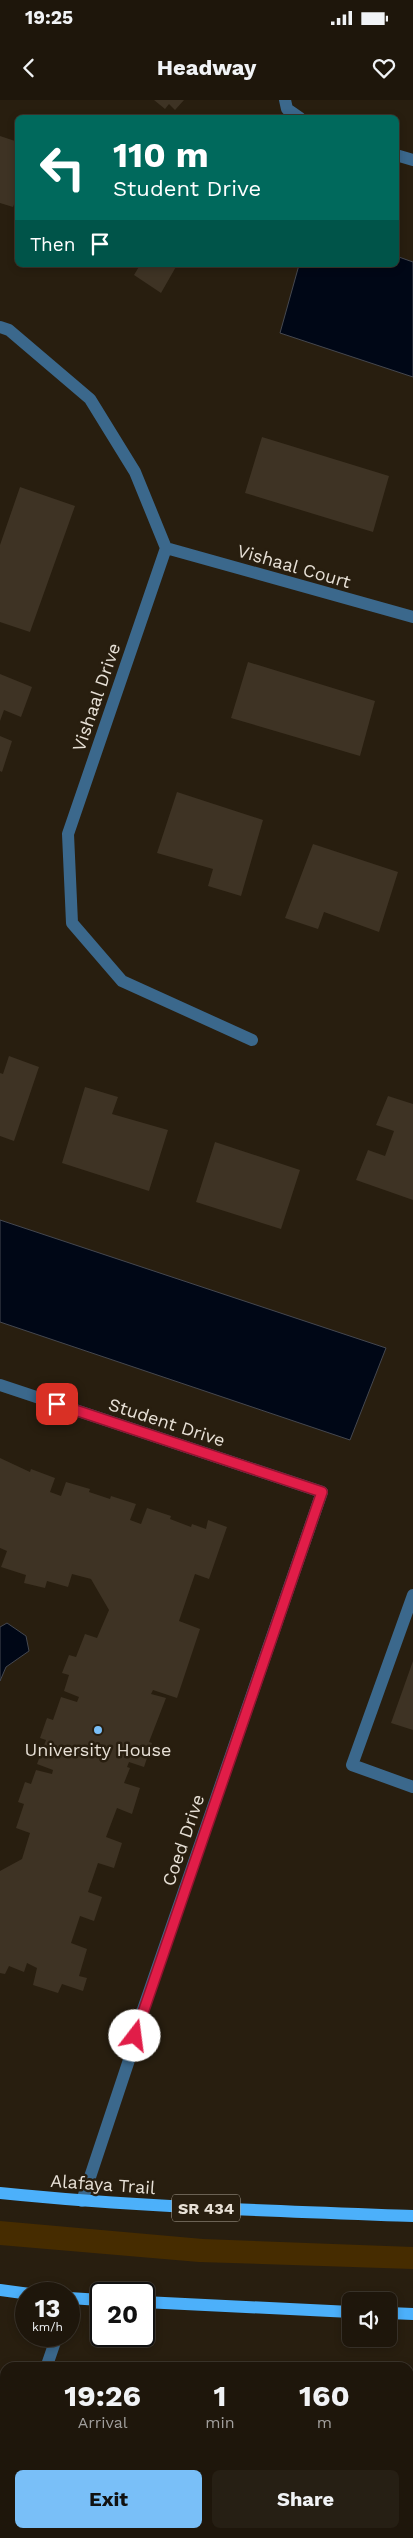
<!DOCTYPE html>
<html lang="en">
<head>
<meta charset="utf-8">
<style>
  body { margin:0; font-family:"Work Sans",sans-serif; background:#261f14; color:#f1f3f6; height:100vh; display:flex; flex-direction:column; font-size:19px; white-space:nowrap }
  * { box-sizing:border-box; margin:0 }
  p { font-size:16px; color:#a19f9d }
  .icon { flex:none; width:28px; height:28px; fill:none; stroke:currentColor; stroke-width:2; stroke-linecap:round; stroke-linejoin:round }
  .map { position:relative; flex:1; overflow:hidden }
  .panel { position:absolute; left:0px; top:2262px; width:414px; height:176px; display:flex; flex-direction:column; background:#1e160b; border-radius:15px 15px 0 0; box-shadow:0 2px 8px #0003,0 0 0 1px #3c352c }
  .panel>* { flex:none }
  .banner { position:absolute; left:15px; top:15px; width:384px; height:152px; border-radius:8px; box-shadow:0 2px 8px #0003,0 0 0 1px #3c352c; background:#00695c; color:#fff; overflow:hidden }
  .fabs { position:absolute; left:342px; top:2192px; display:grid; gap:10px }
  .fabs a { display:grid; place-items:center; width:55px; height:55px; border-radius:8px; background:#1e160b; box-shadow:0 2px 8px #0003,0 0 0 1px #3c352c; font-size:25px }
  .speed { position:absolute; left:15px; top:2182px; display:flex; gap:10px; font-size:25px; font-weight:700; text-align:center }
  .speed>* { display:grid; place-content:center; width:65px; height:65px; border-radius:50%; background:#1e160b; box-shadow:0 2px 8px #0003,0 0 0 1px #3c352c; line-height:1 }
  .speed small { font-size:12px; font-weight:400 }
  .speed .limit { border:2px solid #111; border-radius:8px; background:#fff; color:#111 }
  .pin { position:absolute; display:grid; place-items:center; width:42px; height:42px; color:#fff; margin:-21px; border-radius:10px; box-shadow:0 2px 8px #0006 }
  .me { position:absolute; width:55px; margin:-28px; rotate:15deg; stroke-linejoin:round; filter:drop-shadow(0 0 4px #0008) }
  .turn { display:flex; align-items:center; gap:18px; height:105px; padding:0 15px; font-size:22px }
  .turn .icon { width:65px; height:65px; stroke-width:2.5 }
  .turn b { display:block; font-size:35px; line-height:42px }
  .then { display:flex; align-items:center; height:48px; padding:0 15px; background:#0003; gap:10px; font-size:19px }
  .eta { display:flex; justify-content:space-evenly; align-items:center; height:85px; text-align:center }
  .eta b { font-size:30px; font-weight:700; line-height:35px }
  .cta { display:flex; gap:10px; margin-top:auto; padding:10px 15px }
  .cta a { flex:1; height:58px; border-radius:8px; background:#79bff8; color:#111; font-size:20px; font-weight:700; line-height:58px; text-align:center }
  .cta a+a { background:#261f14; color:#f1f3f6 }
  .status { display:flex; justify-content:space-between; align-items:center; height:35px; padding:0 25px; background:#1e160b; direction:ltr }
  .status svg { height:14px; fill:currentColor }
  header { display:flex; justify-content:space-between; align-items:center; height:65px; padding:0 15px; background:#1e160b; font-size:22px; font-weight:700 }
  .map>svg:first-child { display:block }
  .green { fill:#462c00 }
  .water { fill:#000716; stroke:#454850 }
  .building { fill:#3e3324 }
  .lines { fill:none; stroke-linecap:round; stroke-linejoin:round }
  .service { stroke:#3b688c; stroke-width:12 }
  .minor { stroke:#3b688c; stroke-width:12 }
  .primary { stroke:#4cb0fa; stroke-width:12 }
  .route-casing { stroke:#92132f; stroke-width:12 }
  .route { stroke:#e11d48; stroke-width:9 }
  .poi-dot { fill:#79bff8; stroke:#281e0f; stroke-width:2 }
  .labels { text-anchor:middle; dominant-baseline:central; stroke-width:5; stroke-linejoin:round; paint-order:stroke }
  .shield { fill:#281e0f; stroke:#aea69a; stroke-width:1 }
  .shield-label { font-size:16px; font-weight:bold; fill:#e7e0d6 }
  .street-label { font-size:18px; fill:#e7e0d6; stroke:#281e0f }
  .poi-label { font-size:18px; fill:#e7e0d6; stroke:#281e0f }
</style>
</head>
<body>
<div class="status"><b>19:25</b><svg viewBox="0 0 49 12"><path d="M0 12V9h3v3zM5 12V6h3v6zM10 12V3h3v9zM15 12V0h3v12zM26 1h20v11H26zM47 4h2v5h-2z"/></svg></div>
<header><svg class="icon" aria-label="back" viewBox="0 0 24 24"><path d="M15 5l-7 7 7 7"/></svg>Headway<svg class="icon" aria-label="heart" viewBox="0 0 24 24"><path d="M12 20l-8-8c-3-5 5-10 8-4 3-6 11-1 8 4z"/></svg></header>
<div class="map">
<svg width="413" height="2438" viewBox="0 0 413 2438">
  <rect width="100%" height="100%" fill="#281e0f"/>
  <path class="green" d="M 0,2121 L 203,2139 L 413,2147 L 413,2169 L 199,2162 L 0,2145 Z"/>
  <path class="water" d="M 396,156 L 413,162 L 413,277 L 280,233 L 299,165 L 396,165 Z
    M 0,1120 L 386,1248 L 350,1340 L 0,1222 Z
    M 7,1523 L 26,1536 L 29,1551 L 6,1567 L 0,1581 L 0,1527 Z"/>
  <path class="building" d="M 154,0 L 184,0 L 175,10 L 169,4 L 165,9 Z
    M 0,36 L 18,42 L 18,94 L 13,107 L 0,103 Z
    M 140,165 L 177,165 L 161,193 L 134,175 Z
    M 262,337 L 389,376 L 373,432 L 245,393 Z
    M 20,387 L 75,406 L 30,532 L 0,522 L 0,445 Z
    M 248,562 L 375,601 L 360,656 L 231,618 Z
    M 0,574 L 32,587 L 21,617 L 4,610 L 0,621 Z
    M 0,636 L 12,641 L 2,672 L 0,671 Z
    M 177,692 L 263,720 L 241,796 L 208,786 L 213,769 L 157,753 Z
    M 313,744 L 398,772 L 379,832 L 324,812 L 318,829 L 285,818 Z
    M 9,956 L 39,967 L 14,1041 L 0,1036 L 0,973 L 3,974 Z
    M 85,987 L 118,997 L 112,1014 L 168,1030 L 149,1091 L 62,1063 Z
    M 388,996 L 413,1004 L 413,1100 L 356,1080 L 368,1050 L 385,1056 L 394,1031 L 376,1025 Z
    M 215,1042 L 300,1070 L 281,1129 L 196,1102 Z
    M 0,1358 L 30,1372 L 31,1369 L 55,1378 L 50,1392 L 61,1396 L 66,1382 L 90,1389 L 89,1392 L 110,1399 L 111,1396 L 136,1404 L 130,1420 L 141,1424 L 147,1408 L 171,1416 L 170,1419 L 191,1427 L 192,1424 L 206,1429 L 208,1420 L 227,1427 L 209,1479 L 195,1474 L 179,1521 L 200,1529 L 177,1598 L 153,1590 L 151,1594 L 166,1598 L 149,1642 L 152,1643 L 144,1667 L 129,1662 L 127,1667 L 130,1668 L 124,1683 L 140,1688 L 132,1714 L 117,1708 L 106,1737 L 122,1743 L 114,1768 L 98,1763 L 88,1792 L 102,1797 L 94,1821 L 80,1816 L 71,1843 L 87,1849 L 79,1876 L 87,1878 L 83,1891 L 62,1884 L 58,1893 L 33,1885 L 37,1868 L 27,1863 L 24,1872 L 9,1866 L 5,1874 L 0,1873 L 0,1771 L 22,1759 L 30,1733 L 16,1728 L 24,1704 L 18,1702 L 25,1682 L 31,1684 L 36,1670 L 52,1674 L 53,1670 L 37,1664 L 46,1640 L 40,1638 L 47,1618 L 53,1620 L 61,1597 L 77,1602 L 79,1597 L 64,1591 L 69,1575 L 62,1573 L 69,1555 L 76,1557 L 85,1534 L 97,1538 L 109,1510 L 91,1479 L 72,1474 L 68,1487 L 47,1481 L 45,1488 L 24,1483 L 26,1475 L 1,1467 L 7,1451 L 0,1448 Z
    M 413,1561 L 413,1630 L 391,1623 Z"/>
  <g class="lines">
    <path class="service" d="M 285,0 L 287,9 L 300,18
      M 396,55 L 413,60
      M 0,1285 L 322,1392 L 139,1921 L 132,1951 L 82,2101
      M 413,1495 L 352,1665 L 413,1687
      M 46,2268 L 57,2236
      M 0,2399 L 5,2384"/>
    <path class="minor" d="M 0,227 L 9,230 L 90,299 L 135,372 L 166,448 L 68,734 L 72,823 L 122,881 L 252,940
      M 166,448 L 413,517"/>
    <path class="primary" d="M 0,2093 C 137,2107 275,2111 413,2116
      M 0,2190 L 30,2194
      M 69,2198 L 101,2200
      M 144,2202 L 351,2212
      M 389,2213 L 413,2214"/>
  </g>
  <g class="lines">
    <defs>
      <path id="route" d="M 57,1304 L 322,1392 L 135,1936"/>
    </defs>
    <use href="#route" class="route-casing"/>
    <use href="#route" class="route"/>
  </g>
  <circle class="poi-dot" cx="98" cy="1630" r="5"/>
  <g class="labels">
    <rect class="shield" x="172" y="2094.5" width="68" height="27" rx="4"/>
    <g class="shield-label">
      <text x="206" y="2108">SR 434</text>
    </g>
    <g class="street-label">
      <text transform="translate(294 466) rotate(16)">Vishaal Court</text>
      <text transform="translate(96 597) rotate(-71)">Vishaal Drive</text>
      <text transform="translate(167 1322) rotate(18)">Student Drive</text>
      <text transform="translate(183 1740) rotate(-71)">Coed Drive</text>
      <text transform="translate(103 2084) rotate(4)">Alafaya Trail</text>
    </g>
    <g class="poi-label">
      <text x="98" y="1649">University House</text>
    </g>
  </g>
</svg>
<div class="fabs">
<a><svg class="icon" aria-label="sound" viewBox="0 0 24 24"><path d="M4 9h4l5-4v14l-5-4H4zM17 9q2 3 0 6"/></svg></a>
</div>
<div class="speed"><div>13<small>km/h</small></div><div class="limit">20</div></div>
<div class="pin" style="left:57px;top:1304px;background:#d93025"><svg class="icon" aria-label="arrive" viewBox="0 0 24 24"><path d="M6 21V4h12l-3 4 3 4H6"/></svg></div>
<svg class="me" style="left:135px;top:1936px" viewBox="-20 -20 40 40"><circle r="19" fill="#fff"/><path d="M0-13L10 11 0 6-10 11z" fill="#e11d48"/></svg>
<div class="banner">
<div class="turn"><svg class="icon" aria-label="left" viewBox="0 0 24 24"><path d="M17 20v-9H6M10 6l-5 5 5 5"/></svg><div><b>110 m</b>Student Drive</div></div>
<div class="then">Then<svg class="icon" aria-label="arrive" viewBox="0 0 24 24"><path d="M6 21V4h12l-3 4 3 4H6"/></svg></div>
</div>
<section class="panel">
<div class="eta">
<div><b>19:26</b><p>Arrival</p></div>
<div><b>1</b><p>min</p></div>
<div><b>160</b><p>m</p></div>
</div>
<div class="cta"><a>Exit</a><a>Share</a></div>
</section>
</div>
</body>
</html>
